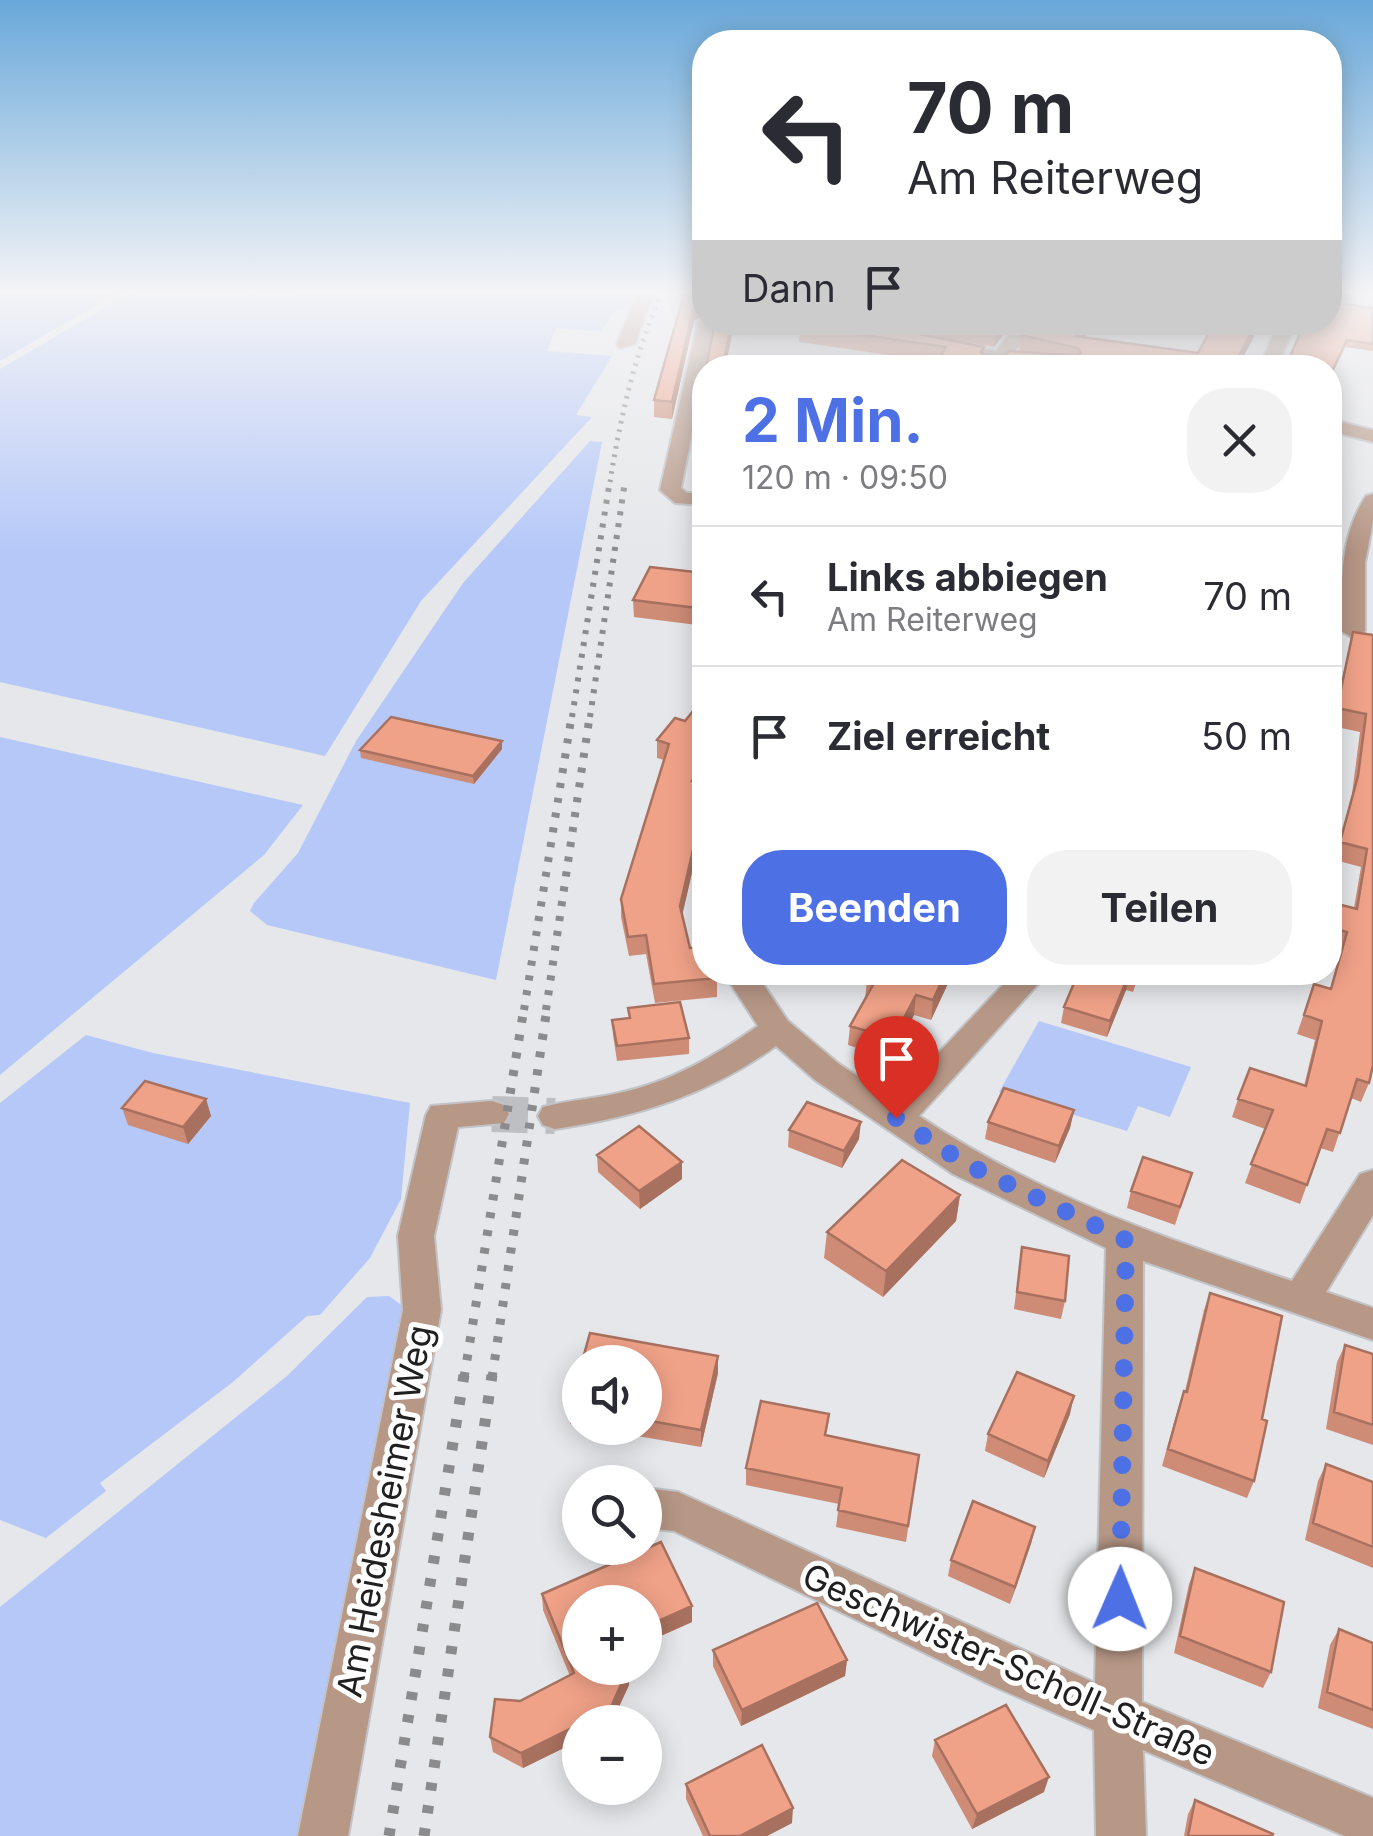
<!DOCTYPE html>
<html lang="de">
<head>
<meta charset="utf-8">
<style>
  body { margin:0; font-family:Inter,sans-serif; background:#f2f2f3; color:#2b2b33; height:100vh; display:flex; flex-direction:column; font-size:38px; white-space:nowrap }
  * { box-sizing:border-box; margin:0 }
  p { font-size:32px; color:#7c7c81 }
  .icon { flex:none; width:55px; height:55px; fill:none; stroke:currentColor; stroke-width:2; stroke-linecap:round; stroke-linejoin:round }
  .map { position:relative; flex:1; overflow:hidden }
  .side { position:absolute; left:692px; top:355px; width:650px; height:630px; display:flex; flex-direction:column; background:#fff; border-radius:40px; box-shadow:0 5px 25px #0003 }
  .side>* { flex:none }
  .top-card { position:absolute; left:692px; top:30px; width:650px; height:305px; border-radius:40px; box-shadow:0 5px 25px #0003; background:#fff; color:#2b2b33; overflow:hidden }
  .fabs { position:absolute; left:562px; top:1345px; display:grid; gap:20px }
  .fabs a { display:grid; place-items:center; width:100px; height:100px; border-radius:50%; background:#fff; box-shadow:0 5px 25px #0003; font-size:50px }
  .pin { position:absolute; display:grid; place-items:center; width:85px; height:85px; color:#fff; margin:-102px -42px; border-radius:50% 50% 50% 0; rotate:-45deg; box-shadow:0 0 10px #0007 }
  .pin .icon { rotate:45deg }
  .me { position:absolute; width:110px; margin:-55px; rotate:1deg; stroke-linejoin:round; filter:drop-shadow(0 0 8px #0008) }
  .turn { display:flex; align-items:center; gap:35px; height:210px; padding:0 50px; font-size:45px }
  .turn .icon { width:130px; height:130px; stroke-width:2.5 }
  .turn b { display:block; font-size:70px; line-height:85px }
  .then { display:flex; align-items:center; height:95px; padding:0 50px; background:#0003; gap:20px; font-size:38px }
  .round { display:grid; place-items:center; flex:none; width:105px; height:105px; border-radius:40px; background:#f2f2f3 }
  .summary { display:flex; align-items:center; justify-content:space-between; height:170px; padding:0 50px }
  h1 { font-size:60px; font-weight:700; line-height:75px; color:#4d70e4 }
  .action { display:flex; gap:20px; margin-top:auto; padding:20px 50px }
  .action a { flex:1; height:115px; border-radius:40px; background:#4d70e4; color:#fff; font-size:40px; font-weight:700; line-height:115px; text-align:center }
  .action a+a { background:#f2f2f3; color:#2b2b33 }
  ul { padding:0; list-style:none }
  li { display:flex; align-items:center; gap:30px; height:140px; padding:0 50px; border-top:2px solid #e1e1e2 }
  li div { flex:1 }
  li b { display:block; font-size:38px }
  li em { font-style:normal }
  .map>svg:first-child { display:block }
  .green { fill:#b5c8f8 }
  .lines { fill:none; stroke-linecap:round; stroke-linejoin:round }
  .minor-tunnel { stroke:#bebfc2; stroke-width:36; stroke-dasharray:36 18; stroke-linecap:butt }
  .minor-casing { stroke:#c2c3c6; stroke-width:4 }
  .minor { fill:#b79786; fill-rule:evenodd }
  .rail-far4 { stroke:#8b8b8d; stroke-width:5; stroke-dasharray:2.5 6; stroke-linecap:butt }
  .rail-far3 { stroke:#8b8b8d; stroke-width:6; stroke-dasharray:4 8; stroke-linecap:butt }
  .rail-far2 { stroke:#8b8b8d; stroke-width:8; stroke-dasharray:5 10; stroke-linecap:butt }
  .rail-far1 { stroke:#8b8b8d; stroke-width:9; stroke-dasharray:6 12; stroke-linecap:butt }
  .rail { stroke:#8b8b8d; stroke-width:11; stroke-dasharray:8 15; stroke-linecap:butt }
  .wall { fill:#ce8b75 }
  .shaded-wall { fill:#a8715f }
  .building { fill:#f0a288; stroke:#a8715f; stroke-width:2.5 }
  .route { stroke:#4d70e4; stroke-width:18; stroke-dasharray:0 32.4 }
  .labels { text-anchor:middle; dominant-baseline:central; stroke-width:10; stroke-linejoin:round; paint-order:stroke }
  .near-street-label { font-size:35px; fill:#202021; stroke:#fff }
</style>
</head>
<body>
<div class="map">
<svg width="1373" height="1836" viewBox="0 0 1373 1836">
  <rect width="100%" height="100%" fill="#e6e7ea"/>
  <path class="green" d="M 0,294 L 116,294 L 0,361 Z
    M 128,294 L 143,296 L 634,294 L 627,308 L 614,311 L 601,332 L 556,328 L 547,351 L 612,356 L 576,415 L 592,417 L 421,601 L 325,756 L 0,682 L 0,369 Z
    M 590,441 L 602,442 L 496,980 L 267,925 L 250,911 L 254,903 L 298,853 L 356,741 L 463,583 Z
    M 0,737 L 303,805 L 264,855 L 0,1075 Z
    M 1039,1021 L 1191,1067 L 1170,1117 L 1138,1106 L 1127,1131 L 999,1092 Z
    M 86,1035 L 153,1053 L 410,1103 L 401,1199 L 370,1258 L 320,1315 L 307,1316 L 233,1382 L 100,1483 L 106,1491 L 46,1538 L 0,1520 L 0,1103 Z
    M 389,1296 L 407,1309 L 303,1836 L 0,1836 L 0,1607 L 287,1376 L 367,1297 Z"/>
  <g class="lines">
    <path class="minor-tunnel" d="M 492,1114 L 555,1116"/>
    <defs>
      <path id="minor" d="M 637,294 L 653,294 L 635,344 L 620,348 L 617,344 Z
        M 705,317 L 705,322 L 714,322 L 681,488 L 687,493 L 705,493 L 705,505 L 675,503 L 660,490 L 698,322 Z
        M 1019,322 L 1036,322 L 1013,353 L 1075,368 L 1005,363 L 1002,368 L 983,368 L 989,360 L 937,347 L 946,342 L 996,351 Z
        M 1279,322 L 1296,322 L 1277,368 L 1259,368 Z
        M 1330,419 L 1373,430 L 1373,442 L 1330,431 Z
        M 1373,494 L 1373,521 L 1365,563 L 1365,631 L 1353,638 L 1341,631 C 1342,583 1339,537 1366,496 Z
        M 723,972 L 755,972 L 788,1021 L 839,1064 L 894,1100 L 1015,972 L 1049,972 L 919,1116 C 1036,1194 1160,1237 1292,1281 L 1360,1174 L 1373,1170 L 1373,1215 L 1326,1292 L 1373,1308 L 1373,1340 L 1143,1261 L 1142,1702 L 1373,1798 L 1373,1836 L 1345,1836 L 1143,1750 L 1146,1836 L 1096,1836 L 1094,1730 L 993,1686 L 674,1531 L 645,1528 L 645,1488 L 678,1492 L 1095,1683 L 1106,1248 L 953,1174 L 815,1080 L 776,1046 C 708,1095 637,1117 555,1129 L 543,1125 L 538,1116 L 543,1107 C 568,1100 594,1099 619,1093 C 671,1082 715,1056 758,1026 Z
        M 492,1101 L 504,1105 L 509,1114 L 504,1123 L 458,1127 L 434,1236 L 441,1310 L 348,1836 L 298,1836 L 403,1310 L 398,1236 L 426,1115 L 431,1106 Z"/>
    </defs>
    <use href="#minor" class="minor-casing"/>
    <use href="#minor" class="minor"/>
    <path class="rail-far4" d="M 610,482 C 620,419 635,353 661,294"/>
    <path class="rail-far3" d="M 572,717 L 610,480
      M 590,717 L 625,481"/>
    <path class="rail-far2" d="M 524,1010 L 572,714
      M 546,1010 L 590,714"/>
    <path class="rail-far1" d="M 464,1378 L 524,1008
      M 492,1378 L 547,1008"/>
    <path class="rail" d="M 389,1836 L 464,1375
      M 424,1836 L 492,1375"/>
  </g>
  <path class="wall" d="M 1346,304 L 1373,308 L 1373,351 L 1345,347 Z
    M 694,321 L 672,419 L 654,417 L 654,400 Z
    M 804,322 L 1014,322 L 994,347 L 918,334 L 985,356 L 1004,356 L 1025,352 L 1019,351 L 1021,335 L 1085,337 L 1198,353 L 1215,322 L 1262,322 L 1237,368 L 933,368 L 937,362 L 799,342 L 800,326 Z
    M 705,371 L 705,420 L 698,420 L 698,403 Z
    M 705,451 L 705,525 L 695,524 L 695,506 L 700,489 L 700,472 Z
    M 705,573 L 705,626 L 634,617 L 633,600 Z
    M 1353,632 L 1373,635 L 1369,1083 L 1361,1102 L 1351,1098 L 1333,1152 L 1320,1148 L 1300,1204 L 1245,1183 L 1265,1129 L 1232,1117 L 1238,1099 L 1304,1086 L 1315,1040 L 1297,1034 L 1314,984 L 1330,989 L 1341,950 L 1330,947 L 1330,902 L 1354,908 L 1361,867 L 1335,860 L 1352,794 L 1360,732 L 1332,726 Z
    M 705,696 L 705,816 L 682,915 L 690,948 L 717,978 L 717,997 L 655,1003 L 646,954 L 629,956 L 621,917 L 621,899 L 664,760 L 657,758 L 657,740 L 685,721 Z
    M 502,741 L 502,749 L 474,784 L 361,758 L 360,750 Z
    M 783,972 L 824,972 L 817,983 Z
    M 871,972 L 971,972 L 966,982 L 951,977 L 931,1020 L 914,1015 L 891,1059 L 848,1045 L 850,1026 L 865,999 L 867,980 Z
    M 1088,972 L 1140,972 L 1133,992 L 1126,990 L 1107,1037 L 1061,1023 L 1064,1007 L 1085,978 Z
    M 628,1008 L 689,1038 L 689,1054 L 617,1061 L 613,1035 L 612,1020 L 629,1018 Z
    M 206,1099 L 211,1116 L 188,1144 L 128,1125 L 122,1108 Z
    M 1074,1110 L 1070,1128 L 1055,1163 L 985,1139 L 988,1122 Z
    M 789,1130 L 859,1139 L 842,1168 L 788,1147 Z
    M 597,1155 L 682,1179 L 640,1209 L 598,1172 Z
    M 1192,1173 L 1175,1225 L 1127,1208 L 1131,1191 Z
    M 960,1195 L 956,1221 L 883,1297 L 824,1258 L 827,1232 Z
    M 1022,1247 L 1065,1301 L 1061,1319 L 1014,1309 Z
    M 1210,1293 L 1262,1419 L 1254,1481 L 1247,1498 L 1162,1466 L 1178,1408 L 1184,1391 L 1185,1391 L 1204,1310 Z
    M 1345,1345 L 1373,1354 L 1373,1445 L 1326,1429 L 1337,1362 Z
    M 718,1356 L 718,1373 L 701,1447 L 591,1428 L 645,1428 L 645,1362 Z
    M 580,1368 L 580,1425 L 570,1424 L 569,1406 Z
    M 1070,1414 L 1044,1478 L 985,1451 L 988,1434 Z
    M 827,1435 L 919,1455 L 906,1542 L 836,1527 L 839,1504 L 746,1485 L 746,1468 Z
    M 1326,1464 L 1373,1482 L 1373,1568 L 1305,1540 L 1318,1481 Z
    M 1035,1527 L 1010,1604 L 948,1576 L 951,1560 Z
    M 661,1542 L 692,1606 L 692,1622 L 645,1643 L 645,1602 L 580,1602 L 580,1668 L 627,1668 L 628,1669 L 629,1685 L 612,1722 L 580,1722 L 580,1740 L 523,1768 L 493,1752 L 490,1737 L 495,1699 L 520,1701 L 570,1676 L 543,1610 L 542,1594 Z
    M 1195,1568 L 1271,1672 L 1263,1688 L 1174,1653 L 1189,1584 Z
    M 1339,1629 L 1373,1643 L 1373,1729 L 1318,1708 L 1330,1645 Z
    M 713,1650 L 847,1660 L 845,1676 L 741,1726 L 713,1666 Z
    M 935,1740 L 1044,1792 L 972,1829 L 932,1756 Z
    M 686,1784 L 792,1823 L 767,1836 L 703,1836 L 686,1799 Z
    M 1195,1800 L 1272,1836 L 1184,1836 L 1188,1814 Z"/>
  <path class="shaded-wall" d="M 705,298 L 705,314 L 694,321 L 672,419 L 672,402 L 694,306 Z
    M 732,322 L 735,322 L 725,368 L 722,368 Z
    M 1003,322 L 1014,322 L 994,347 L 996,331 Z
    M 1087,322 L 1098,322 L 1076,348 L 1075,336 Z
    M 1257,322 L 1262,322 L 1237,368 L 1232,368 Z
    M 502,741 L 502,749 L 474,784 L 473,776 Z
    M 705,764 L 705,782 L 692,781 Z
    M 705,798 L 705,816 L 680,925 L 680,906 Z
    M 817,972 L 824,972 L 817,983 Z
    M 946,972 L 952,972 L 951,977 L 931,1020 L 933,1000 Z
    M 1129,974 L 1126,990 L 1107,1037 L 1110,1021 Z
    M 916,995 L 914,1015 L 891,1059 L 893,1039 Z
    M 206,1099 L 211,1116 L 188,1144 L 183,1127 Z
    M 1074,1110 L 1070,1128 L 1055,1163 L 1059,1146 Z
    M 861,1122 L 859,1139 L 842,1168 L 844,1151 Z
    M 682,1162 L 682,1179 L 640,1209 L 639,1191 Z
    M 960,1195 L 956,1221 L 883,1297 L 886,1271 Z
    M 718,1356 L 718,1373 L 701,1447 L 701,1430 Z
    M 1074,1396 L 1070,1414 L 1044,1478 L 1048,1461 Z
    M 1035,1527 L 1031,1544 L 1010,1604 L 1015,1587 Z
    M 692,1606 L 692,1622 L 645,1643 L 645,1627 Z
    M 847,1660 L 845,1676 L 741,1726 L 742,1710 Z
    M 628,1669 L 629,1685 L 612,1722 L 582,1722 Z
    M 580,1723 L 580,1740 L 523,1768 L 521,1753 Z
    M 1049,1777 L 1044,1792 L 972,1829 L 977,1814 Z
    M 793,1808 L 792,1823 L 767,1836 L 740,1836 Z"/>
  <path class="building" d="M 684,294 L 705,294 L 705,298 L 694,306 L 672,402 L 654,400 Z
    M 1330,294 L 1349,294 L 1345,304 L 1373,308 L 1373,344 L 1347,340 L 1330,376 L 1330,368 L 1285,368 L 1305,322 L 1330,322 Z
    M 715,322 L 732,322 L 722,368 L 706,368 Z
    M 804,322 L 858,322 L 984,347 L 981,352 L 985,356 L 1004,356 L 1009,351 L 1077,356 L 1081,353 L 1078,348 L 1021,335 L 1031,322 L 1087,322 L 1075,336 L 1198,353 L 1215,322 L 1257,322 L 1232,368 L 933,368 L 946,347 L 800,326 Z
    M 944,322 L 1003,322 L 996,331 Z
    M 705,371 L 705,404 L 698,403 Z
    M 703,451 L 705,451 L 705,473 L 700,472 Z
    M 705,488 L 705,507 L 695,506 L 697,491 Z
    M 650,567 L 705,573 L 705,609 L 633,600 Z
    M 1353,632 L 1373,635 L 1373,1065 L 1369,1083 L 1357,1079 L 1340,1133 L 1327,1129 L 1307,1185 L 1251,1164 L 1273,1110 L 1238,1099 L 1250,1068 L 1306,1086 L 1322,1021 L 1304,1015 L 1314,984 L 1331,989 L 1347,932 L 1330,927 L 1330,902 L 1357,909 L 1367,849 L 1340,842 L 1358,776 L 1366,714 L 1337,708 Z
    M 705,696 L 705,764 L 692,781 L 705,782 L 705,798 L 680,906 L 690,948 L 705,947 L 705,972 L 716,972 L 717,978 L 654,984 L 646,935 L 628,937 L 621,899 L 669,744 L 657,740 L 675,718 L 685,721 Z
    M 391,717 L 502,741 L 473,776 L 360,750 Z
    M 871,972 L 946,972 L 933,1000 L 916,995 L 893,1039 L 850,1026 L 874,983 L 867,980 Z
    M 1088,972 L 1138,972 L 1137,976 L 1129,974 L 1110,1021 L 1064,1007 L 1077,976 L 1085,978 Z
    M 680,1002 L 689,1038 L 617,1046 L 612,1020 L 630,1018 L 628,1008 Z
    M 145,1081 L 206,1099 L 183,1127 L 122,1108 Z
    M 1004,1088 L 1074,1110 L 1059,1146 L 988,1122 Z
    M 807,1102 L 861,1122 L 844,1151 L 789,1130 Z
    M 639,1126 L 682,1162 L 639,1191 L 597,1155 Z
    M 1143,1157 L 1192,1173 L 1180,1207 L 1131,1191 Z
    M 902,1160 L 960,1195 L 886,1271 L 827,1232 Z
    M 1022,1247 L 1069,1256 L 1065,1301 L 1017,1292 Z
    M 1210,1293 L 1282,1316 L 1262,1419 L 1267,1421 L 1254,1481 L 1168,1449 L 1184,1391 L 1187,1392 Z
    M 590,1333 L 718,1356 L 701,1430 L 645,1420 L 645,1362 L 582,1362 Z
    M 1345,1345 L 1373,1354 L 1373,1425 L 1334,1412 Z
    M 580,1368 L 580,1408 L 569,1406 Z
    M 1017,1372 L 1074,1396 L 1048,1461 L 988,1434 Z
    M 761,1401 L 829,1414 L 825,1435 L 919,1455 L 908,1526 L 838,1510 L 842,1488 L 746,1468 Z
    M 1326,1464 L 1373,1482 L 1373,1547 L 1313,1523 Z
    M 973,1501 L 1035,1527 L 1015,1587 L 951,1560 Z
    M 661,1542 L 692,1606 L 645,1627 L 645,1602 L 580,1602 L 580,1668 L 627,1668 L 628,1669 L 610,1709 L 521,1753 L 490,1737 L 495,1699 L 520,1701 L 574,1673 L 542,1594 Z
    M 1195,1568 L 1284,1602 L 1271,1672 L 1180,1636 Z
    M 817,1603 L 847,1660 L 742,1710 L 713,1650 Z
    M 1339,1629 L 1373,1643 L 1373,1710 L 1327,1692 Z
    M 1006,1705 L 1049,1777 L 977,1814 L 935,1740 Z
    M 762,1745 L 793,1808 L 740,1836 L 710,1836 L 686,1784 Z
    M 1195,1800 L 1273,1834 L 1272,1836 L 1188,1836 Z"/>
  <linearGradient id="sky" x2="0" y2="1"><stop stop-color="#69a8d9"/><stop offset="0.53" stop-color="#f4f4f6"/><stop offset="1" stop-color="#f4f4f6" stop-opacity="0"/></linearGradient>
  <rect width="1373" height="551" fill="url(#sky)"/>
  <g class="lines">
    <path class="route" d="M 896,1118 L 966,1164 L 1126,1240 L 1120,1599"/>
  </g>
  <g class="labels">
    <g class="near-street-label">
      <text transform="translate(384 1511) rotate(-79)">Am Heidesheimer Weg</text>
      <text transform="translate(1009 1664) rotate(24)">Geschwister-Scholl-Straße</text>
    </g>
  </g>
</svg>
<div class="fabs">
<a><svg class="icon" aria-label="sound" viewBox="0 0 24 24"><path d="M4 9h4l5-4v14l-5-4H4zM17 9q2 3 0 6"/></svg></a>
<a><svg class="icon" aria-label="search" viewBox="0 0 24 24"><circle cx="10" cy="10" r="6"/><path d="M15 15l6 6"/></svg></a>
<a>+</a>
<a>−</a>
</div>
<div class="pin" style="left:896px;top:1118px;background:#d93025"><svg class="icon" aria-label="arrive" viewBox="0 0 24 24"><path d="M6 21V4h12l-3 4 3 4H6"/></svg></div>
<svg class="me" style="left:1120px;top:1599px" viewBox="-20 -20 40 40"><circle r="19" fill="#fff"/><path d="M0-13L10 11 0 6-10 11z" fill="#4d70e4"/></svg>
<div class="top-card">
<div class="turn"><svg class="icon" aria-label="left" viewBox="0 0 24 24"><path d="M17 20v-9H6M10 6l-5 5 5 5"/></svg><div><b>70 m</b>Am Reiterweg</div></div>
<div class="then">Dann<svg class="icon" aria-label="arrive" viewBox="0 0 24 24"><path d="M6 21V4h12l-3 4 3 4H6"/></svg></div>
</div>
<section class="side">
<div class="summary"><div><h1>2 Min.</h1><p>120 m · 09:50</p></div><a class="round"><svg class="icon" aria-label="close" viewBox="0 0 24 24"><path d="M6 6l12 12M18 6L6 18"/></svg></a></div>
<ul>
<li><svg class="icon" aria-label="left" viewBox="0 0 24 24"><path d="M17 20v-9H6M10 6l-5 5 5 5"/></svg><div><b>Links abbiegen</b><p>Am Reiterweg</p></div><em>70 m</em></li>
<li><svg class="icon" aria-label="arrive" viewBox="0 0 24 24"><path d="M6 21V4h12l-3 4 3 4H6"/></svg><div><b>Ziel erreicht</b></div><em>50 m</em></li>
</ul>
<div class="action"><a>Beenden</a><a>Teilen</a></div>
</section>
</div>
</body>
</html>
